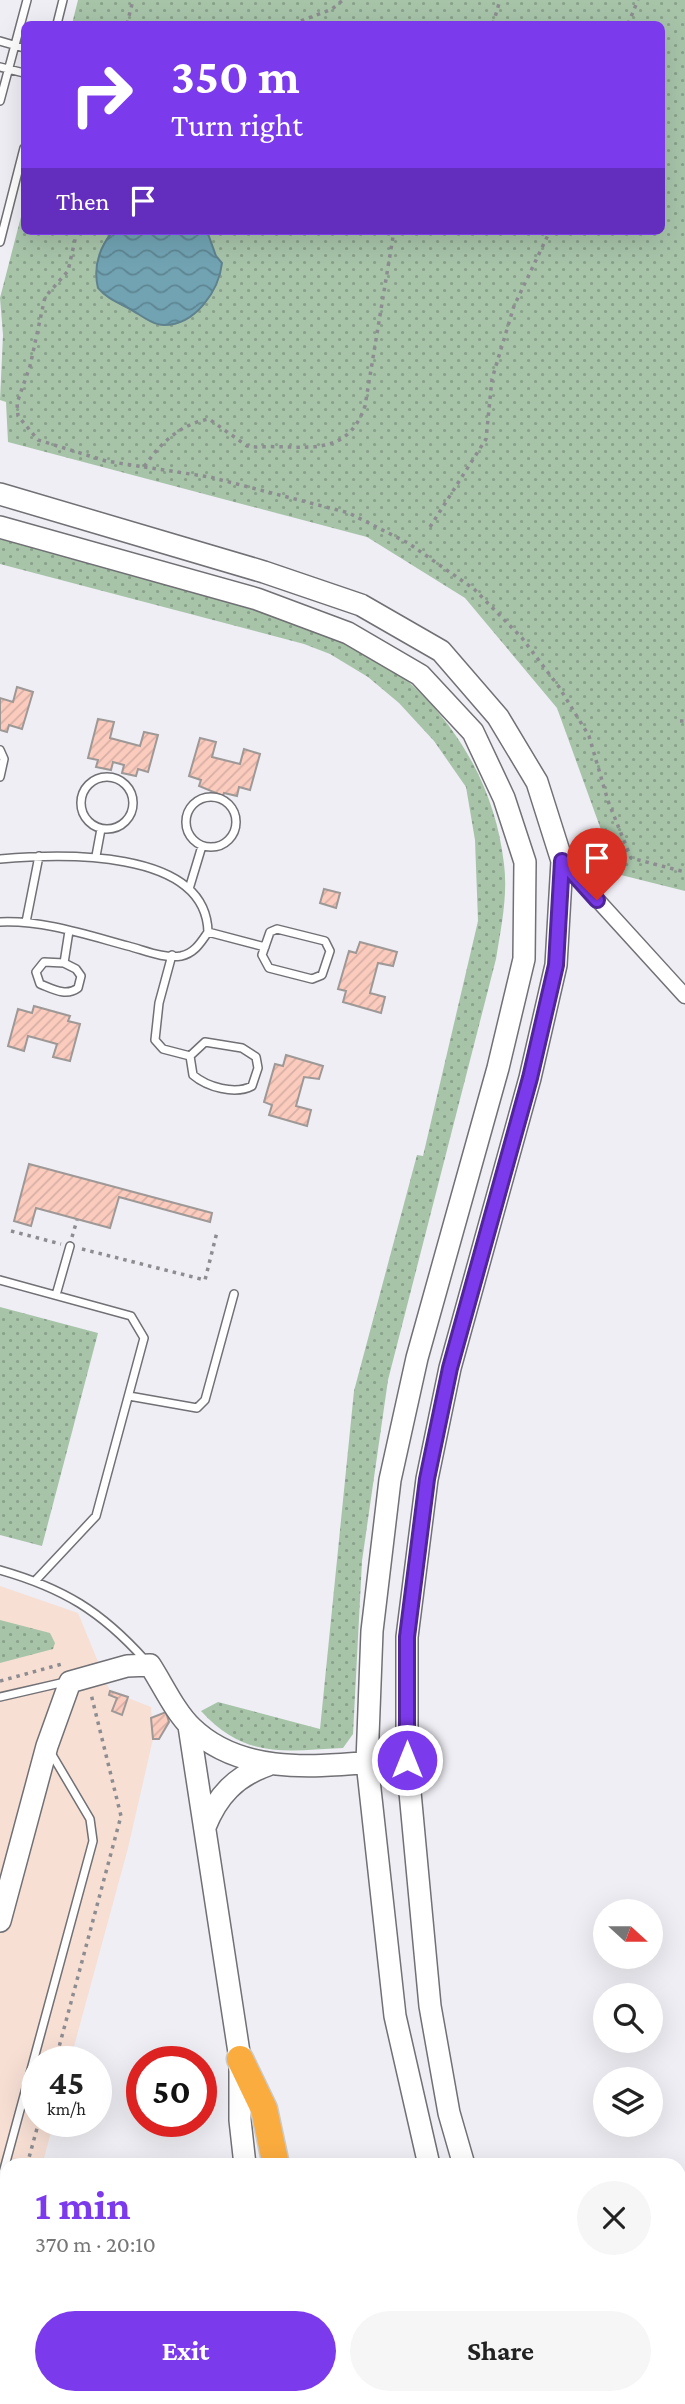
<!DOCTYPE html>
<html lang="en">
<head>
<meta charset="utf-8">
<style>
  body { margin:0; font-family:"Crimson Pro",serif; background:#f6f6f6; color:#222; height:100vh; display:flex; flex-direction:column; font-size:26px; white-space:nowrap }
  * { box-sizing:border-box; margin:0 }
  p { font-size:23px; color:#767676 }
  .icon { flex:none; width:38px; height:38px; fill:none; stroke:currentColor; stroke-width:2; stroke-linecap:round; stroke-linejoin:round }
  .map { position:relative; flex:1; overflow:hidden }
  .sheet { position:absolute; left:0px; top:2158px; width:686px; height:247px; display:flex; flex-direction:column; background:#fff; border-radius:21px 21px 0 0; box-shadow:0 7px 28px #0002 }
  .sheet>* { flex:none }
  .guide { position:absolute; left:21px; top:21px; width:644px; height:214px; border-radius:10px; box-shadow:0 7px 28px #0002; background:#7c3aed; color:#fff; overflow:hidden }
  .needle { width:46px; rotate:111deg }
  .tools { position:absolute; left:593px; top:1899px; display:grid; gap:14px }
  .tools a { display:grid; place-items:center; width:70px; height:70px; border-radius:50%; background:#fff; box-shadow:0 7px 28px #0002; font-size:35px }
  .speed { position:absolute; left:21px; top:2046px; display:flex; gap:14px; font-size:35px; font-weight:700; text-align:center }
  .speed>* { display:grid; place-content:center; width:91px; height:91px; border-radius:50%; background:#fff; box-shadow:0 7px 28px #0002; line-height:1 }
  .speed small { font-size:18px; font-weight:400 }
  .speed .limit { border:10px solid #d22; background:#fff; color:#111 }
  .pin { position:absolute; display:grid; place-items:center; width:60px; height:60px; color:#fff; margin:-72px -30px; border-radius:50% 50% 50% 0; rotate:-45deg; box-shadow:0 0 7px #0007 }
  .pin .icon { rotate:45deg }
  .me { position:absolute; width:77px; margin:-38px; rotate:0deg; stroke-linejoin:round; filter:drop-shadow(0 0 5px #0008) }
  .turn { display:flex; align-items:center; gap:24px; height:147px; padding:0 35px; font-size:32px }
  .turn .icon { width:91px; height:91px; stroke-width:2.5 }
  .turn b { display:block; font-size:49px; line-height:60px }
  .then { display:flex; align-items:center; height:66px; padding:0 35px; background:#0003; gap:14px; font-size:26px }
  .round { display:grid; place-items:center; flex:none; width:74px; height:74px; border-radius:37px; background:#f6f6f6 }
  .head { display:flex; align-items:center; justify-content:space-between; height:119px; padding:0 35px }
  h1 { font-size:42px; font-weight:700; line-height:52px; color:#7c3aed }
  .button { display:flex; gap:14px; margin-top:auto; padding:14px 35px }
  .button a { flex:1; height:80px; border-radius:42px; background:#7c3aed; color:#fff; font-size:28px; font-weight:700; line-height:80px; text-align:center }
  .button a+a { background:#f6f6f6; color:#222 }
  .map>svg:first-child { display:block }
  .commercial { fill:#f7dfd4 }
  .grass { fill:url(#grass-dots) }
  .water { fill:url(#water-waves); stroke:#5f828e; stroke-width:2 }
  .building { fill:url(#building-hatch); stroke:#9e9896; stroke-width:2 }
  .lines { fill:none; stroke-linecap:round; stroke-linejoin:round }
  .lane-casing { stroke:#707075; stroke-width:10 }
  .street-casing { stroke:#707075; stroke-width:17 }
  .secondary-casing { stroke:#707075; stroke-width:24 }
  .highway-casing { stroke:#cacacb; stroke-width:29 }
  .path { stroke:#8d8d91; stroke-width:3.5; stroke-dasharray:3.5 5; stroke-linecap:butt }
  .lane { stroke:#fff; stroke-width:7 }
  .street { stroke:#fff; stroke-width:14 }
  .secondary { stroke:#fff; stroke-width:21 }
  .highway { stroke:#fbac3e; stroke-width:26 }
  .route-casing { stroke:#51269a; stroke-width:18 }
  .route { stroke:#7c3aed; stroke-width:12 }
</style>
</head>
<body>
<div class="map">
<svg width="685" height="2404" viewBox="0 0 685 2404">
  <defs>
    <pattern id="grass-dots" width="8" height="8" patternUnits="userSpaceOnUse" patternTransform="scale(1.75)"><rect width="8" height="8" fill="#a7c4a9"/><path d="M2 2h.1M6 6h.1" fill="none" stroke="#89a08a" stroke-width="1.8" stroke-linecap="round"/></pattern>
    <pattern id="water-waves" width="16" height="10" patternUnits="userSpaceOnUse" patternTransform="scale(1.75)"><rect width="16" height="10" fill="#71a3b3"/><path d="M0 5q4-4 8 0t8 0" fill="none" stroke="#5e8692"/></pattern>
    <pattern id="building-hatch" width="6" height="6" patternUnits="userSpaceOnUse" patternTransform="scale(1.75)"><rect width="6" height="6" fill="#fbcbbe"/><path d="M-1 1l2-2M0 6l6-6M5 7l2-2" fill="none" stroke="#d8afa4"/></pattern>
  </defs>
  <rect width="100%" height="100%" fill="#eeeef4"/>
  <path class="commercial" d="M 0,1586 L 78,1613 L 110,1691 L 151,1707 L 153,1739 L 128,1848 L 70,2061 L 37,2062 L 37,2121 L 54,2121 L 42,2165 L 7,2165 L 7,2398 L 136,2398 L 136,2404 L 0,2404 Z"/>
  <path class="grass" d="M 78,0 L 685,0 L 685,891 L 617,874 L 557,708 L 465,598 L 367,537 L 8,442 L 6,402 L 0,400 L 3,335 L 0,298 L 24,205 L 24,231 L 662,231 L 662,24 L 72,24 Z
    M 0,538 C 91,562 182,583 271,613 C 295,621 324,626 346,638 C 432,684 493,766 504,864 C 508,895 501,928 496,959 L 388,1380 L 362,1561 L 353,1734 L 343,1748 C 283,1751 245,1759 201,1711 L 218,1702 L 320,1729 L 354,1391 L 417,1155 L 423,1156 L 478,921 L 475,840 L 466,787 L 434,741 L 399,703 L 368,677 L 330,654 L 304,644 L 0,564 Z
    M 0,1307 L 98,1333 L 42,1546 L 0,1535 Z
    M 0,1620 L 50,1633 L 55,1643 L 53,1649 L 0,1663 Z"/>
  <path class="water" d="M 113,231 L 207,231 L 216,256 L 222,263 C 219,290 196,325 164,325 C 152,325 141,315 130,309 C 119,303 106,298 98,288 C 93,267 99,248 113,231 Z"/>
  <path class="building" d="M 17,687 L 33,692 L 22,729 L 9,725 L 7,732 L 0,730 L 0,698 L 13,702 Z
    M 98,719 L 114,722 L 110,738 L 140,746 L 144,732 L 158,735 L 148,772 L 138,769 L 136,776 L 122,773 L 124,765 L 113,762 L 111,770 L 96,767 L 98,760 L 88,758 Z
    M 200,738 L 216,742 L 212,757 L 240,764 L 244,749 L 260,754 L 250,790 L 239,787 L 237,796 L 224,793 L 223,796 L 199,786 L 201,780 L 189,776 Z
    M 324,889 L 340,893 L 336,908 L 320,903 Z
    M 360,942 L 397,952 L 393,966 L 378,963 L 370,993 L 385,997 L 381,1013 L 343,1002 L 346,991 L 338,989 L 349,951 L 356,953 Z
    M 34,1006 L 70,1016 L 68,1021 L 80,1024 L 70,1061 L 53,1057 L 57,1044 L 28,1036 L 24,1051 L 8,1046 L 18,1009 L 32,1013 Z
    M 286,1055 L 323,1066 L 319,1079 L 304,1077 L 296,1106 L 311,1110 L 307,1126 L 269,1115 L 272,1105 L 264,1102 L 275,1064 L 283,1066 Z
    M 29,1164 L 212,1213 L 210,1222 L 119,1197 L 110,1228 L 36,1208 L 31,1226 L 14,1221 Z
    M 110,1691 L 128,1697 L 122,1715 L 112,1711 L 117,1698 L 109,1695 Z
    M 166,1712 L 169,1722 L 159,1739 L 153,1739 L 151,1718 Z"/>
  <g class="lines">
    <defs>
      <path id="lane" d="M 57,24 L 63,0
        M 0,41 L 24,48
        M 0,67 L 24,73
        M 0,101 L 27,0
        M 0,242 L 24,148
        M 0,750 L 4,759 L 0,777
        M81 803a26 26 0 1 1 52 0a26 26 0 1 1-52 0Z
        M186 822a25 25 0 1 1 50 0a25 25 0 1 1-50 0Z
        M 96,856 L 101,829
        M 0,859 C 57,854 206,847 208,932 C 201,942 195,953 181,956 C 164,959 144,950 128,946 C 87,935 43,920 0,922
        M 189,889 L 202,846
        M 26,922 L 39,856
        M 277,929 L 325,941 L 330,951 L 322,975 L 312,979 L 269,968 L 262,955 L 270,932 Z
        M 208,932 L 265,947
        M 172,955 L 159,1003 L 155,1040 L 163,1049 L 190,1056
        M 64,963 L 44,962 L 36,972 L 40,984 C 53,989 66,997 78,988 L 81,976 L 76,969 L 64,963 L 69,931
        M 205,1042 L 242,1048 L 256,1057 L 258,1068 L 252,1086 C 235,1095 207,1087 193,1075 L 190,1056 Z
        M 0,1280 L 131,1316 L 144,1338 L 96,1516 L 36,1580
        M 56,1295 L 70,1246
        M 129,1396 L 197,1408 L 205,1400 L 234,1294
        M 0,1570 C 63,1588 101,1611 145,1660
        M 0,1697 L 65,1682
        M 0,2184 L 93,1841 L 90,1819 L 51,1753"/>
      <path id="street" d="M 562,861 L 685,996"/>
      <path id="secondary" d="M 0,494 L 264,572 L 361,605 L 441,651 L 498,717 L 537,782 L 562,861 L 556,965 L 530,1078 L 450,1368 L 427,1479 L 407,1637 L 407,1760 L 430,2006 L 449,2113 L 464,2165
        M 0,527 L 257,599 L 348,633 L 420,675 L 473,732 L 504,798 L 525,862 L 524,959 L 498,1068 L 417,1358 L 390,1480 L 372,1631 L 367,1762 L 395,2016 L 429,2165
        M 189,1726 L 240,2059 L 240,2120 L 245,2165
        M 205,1827 C 217,1796 236,1776 268,1765
        M 0,1921 L 47,1746 L 70,1682 L 127,1666 L 150,1665 C 163,1685 175,1712 192,1728 C 248,1782 336,1763 407,1760
        M 275,2398 L 277,2404
        M 518,2398 L 521,2404
        M 553,2398 L 556,2404"/>
      <path id="highway" d="M 240,2059 L 264,2109 L 276,2165
        M 325,2398 L 327,2404"/>
    </defs>
    <use href="#lane" class="lane-casing"/>
    <use href="#street" class="street-casing"/>
    <use href="#secondary" class="secondary-casing"/>
    <use href="#highway" class="highway-casing"/>
    <path class="path" d="M 127,24 L 133,0
      M 257,24 L 265,24
      M 293,24 L 332,9 L 343,0
      M 493,24 L 500,0
      M 628,24 L 638,0
      M 77,231 L 68,271 L 45,297 L 30,366 L 17,403 L 18,416 L 38,440 L 106,461 L 144,467 C 160,443 181,424 209,419 L 247,446 L 256,447 C 301,444 346,461 365,406 L 394,231
      M 144,467 L 210,477 L 349,513 L 408,543 L 474,589 L 522,638 L 559,687 L 589,736 L 608,801 L 631,858 L 685,872
      M 430,527 L 486,439 L 492,379 L 514,306 L 550,231
      M 680,721 L 685,721
      M 11,1231 L 61,1244
      M 72,1237 L 77,1220
      M 82,1249 L 205,1280 L 217,1232
      M 0,1681 L 62,1664
      M 55,2062 L 121,1816 L 91,1694
      M 27,2165 L 39,2121
      M 0,2245 L 7,2239
      M 0,2305 L 7,2305
      M 110,2398 L 110,2404"/>
    <use href="#lane" class="lane"/>
    <use href="#street" class="street"/>
    <use href="#secondary" class="secondary"/>
    <use href="#highway" class="highway"/>
  </g>
  <g class="lines">
    <defs>
      <path id="route" d="M 407,1760 L 407,1637 L 427,1479 L 450,1368 L 530,1078 L 556,965 L 562,861 L 597,900"/>
    </defs>
    <use href="#route" class="route-casing"/>
    <use href="#route" class="route"/>
  </g>
</svg>
<div class="tools">
<a><svg class="needle" viewBox="-14 -14 28 28"><path d="M0-13l5 13h-10z" fill="#e53935"/><path d="M0 13l5-13h-10z" fill="#767676"/></svg></a>
<a><svg class="icon" aria-label="search" viewBox="0 0 24 24"><circle cx="10" cy="10" r="6"/><path d="M15 15l6 6"/></svg></a>
<a><svg class="icon" aria-label="layers" viewBox="0 0 24 24"><path d="M12 4l9 5-9 5-9-5zM3 14l9 5 9-5"/></svg></a>
</div>
<div class="speed"><div>45<small>km/h</small></div><div class="limit">50</div></div>
<div class="pin" style="left:597px;top:900px;background:#d93025"><svg class="icon" aria-label="arrive" viewBox="0 0 24 24"><path d="M6 21V4h12l-3 4 3 4H6"/></svg></div>
<svg class="me" style="left:407px;top:1760px" viewBox="-20 -20 40 40"><circle r="17" fill="#7c3aed" stroke="#fff" stroke-width="3"/><path d="M0-11L8 9 0 5-8 9z" fill="#fff"/></svg>
<div class="guide">
<div class="turn"><svg class="icon" aria-label="right" viewBox="0 0 24 24"><path d="M7 20v-9h11M14 6l5 5-5 5"/></svg><div><b>350 m</b>Turn right</div></div>
<div class="then">Then<svg class="icon" aria-label="arrive" viewBox="0 0 24 24"><path d="M6 21V4h12l-3 4 3 4H6"/></svg></div>
</div>
<section class="sheet">
<div class="head"><div><h1>1 min</h1><p>370 m · 20:10</p></div><a class="round"><svg class="icon" aria-label="close" viewBox="0 0 24 24"><path d="M6 6l12 12M18 6L6 18"/></svg></a></div>
<div class="button"><a>Exit</a><a>Share</a></div>
</section>
</div>
</body>
</html>
